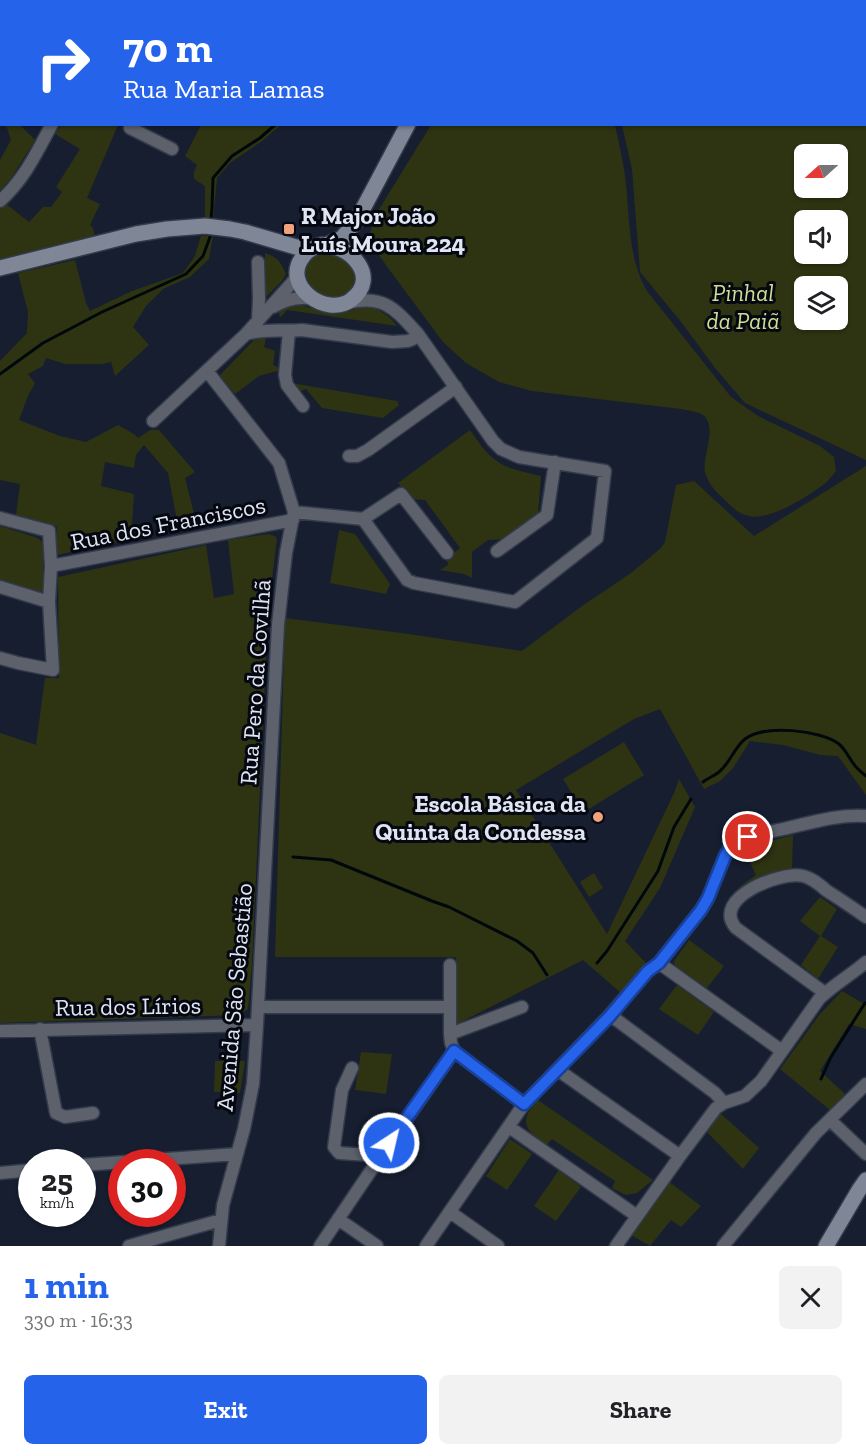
<!DOCTYPE html>
<html lang="en">
<head>
<meta charset="utf-8">
<style>
  body { margin:0; font-family:"Zilla Slab",serif; background:#f2f2f2; color:#202124; height:100vh; display:flex; flex-direction:column; font-size:22px; white-space:nowrap }
  * { box-sizing:border-box; margin:0 }
  p { font-size:20px; color:#757577 }
  .icon { flex:none; width:33px; height:33px; fill:none; stroke:currentColor; stroke-width:2; stroke-linecap:round; stroke-linejoin:round }
  .map { position:relative; height:1246px; overflow:hidden }
  .side { display:flex; flex-direction:column; background:#fff; flex:1 }
  .side>* { flex:none }
  .guide { position:absolute; left:0px; top:0px; width:867px; height:126px; box-shadow:0 2px 4px #0004; background:#2563eb; color:#fff; overflow:hidden }
  .needle { width:39px; rotate:249deg }
  .controls { position:absolute; left:794px; top:144px; display:grid; gap:12px }
  .controls a { display:grid; place-items:center; width:54px; height:54px; border-radius:9px; background:#fff; box-shadow:0 2px 4px #0004; font-size:30px }
  .speed { position:absolute; left:18px; top:1149px; display:flex; gap:12px; font-size:30px; font-weight:700; text-align:center }
  .speed>* { display:grid; place-content:center; width:78px; height:78px; border-radius:50%; background:#fff; box-shadow:0 2px 4px #0004; line-height:1 }
  .speed small { font-size:15px; font-weight:400 }
  .speed .limit { border:9px solid #d22; background:#fff; color:#111 }
  .pin { position:absolute; display:grid; place-items:center; width:51px; height:51px; color:#fff; margin:-26px; border:3px solid #fff; border-radius:50%; box-shadow:0 2px 6px #0007 }
  .me { position:absolute; width:66px; margin:-33px; rotate:35deg; stroke-linejoin:round; filter:drop-shadow(0 0 4px #0008) }
  .turn { display:flex; align-items:center; gap:21px; height:126px; padding:0 24px; font-size:27px }
  .turn .icon { width:78px; height:78px; stroke-width:2.5 }
  .turn b { display:block; font-size:42px; line-height:51px }
  .round { display:grid; place-items:center; flex:none; width:63px; height:63px; border-radius:9px; background:#f2f2f2 }
  .summary { display:flex; align-items:center; justify-content:space-between; height:102px; padding:0 24px }
  h1 { font-size:36px; font-weight:700; line-height:45px; color:#2563eb }
  .primary-button { display:flex; gap:12px; margin-top:auto; padding:12px 24px }
  .primary-button a { flex:1; height:69px; border-radius:9px; background:#2563eb; color:#fff; font-size:24px; font-weight:700; line-height:69px; text-align:center }
  .primary-button a+a { background:#f2f2f2; color:#202124 }
  .map>svg:first-child { display:block }
  .green { fill:#2e3412; fill-rule:evenodd }
  .lines { fill:none; stroke-linecap:round; stroke-linejoin:round }
  .stream { stroke:#00080b; stroke-width:3 }
  .street-casing { stroke:#323a4b; stroke-width:15 }
  .secondary-casing { stroke:#323a4b; stroke-width:18 }
  .street { stroke:#5c616b; stroke-width:12 }
  .secondary { stroke:#7f8797; stroke-width:15 }
  .route-casing { stroke:#184099; stroke-width:15 }
  .route { stroke:#2563eb; stroke-width:10 }
  .poi-dot { fill:#f1a17c; stroke:#050810; stroke-width:2 }
  .labels { text-anchor:middle; dominant-baseline:central; stroke-width:6; stroke-linejoin:round; paint-order:stroke }
  .poi-label { font-size:24px; font-weight:bold; fill:#dfe5f2; stroke:#050810; text-anchor:start }
  .park-label { font-size:24px; font-style:italic; fill:#d0de93; stroke:#050810 }
  .street-label { font-size:24px; fill:#dfe5f2; stroke:#050810 }
</style>
</head>
<body>
<div class="map">
<svg width="866" height="1246" viewBox="0 0 866 1246">
  <rect width="100%" height="100%" fill="#161e30"/>
  <path class="green" d="M 225,0 L 488,0 L 487,2 L 225,2 Z
    M 592,0 L 866,0 L 866,460 L 745,403 L 715,368 L 682,323 L 640,272 L 632,169 L 622,125 L 866,124 L 866,2 L 593,2 ZM 804,154 L 837,154 L 837,188 L 804,188 ZM 804,220 L 837,220 L 837,254 L 804,254 ZM 804,286 L 837,286 L 837,320 L 804,320 Z
    M 3,125 L 20,125 L 35,140 L 12,177 L 0,191 L 0,160 L 11,140 L 7,128 Z
    M 61,125 L 118,125 L 87,198 L 100,204 L 90,225 L 93,228 L 95,237 L 0,261 L 0,207 L 6,204 L 29,222 L 43,207 L 51,207 L 62,192 L 56,187 L 80,149 L 55,134 Z
    M 201,125 L 281,125 L 262,141 L 230,163 L 217,178 L 213,221 L 205,222 L 205,186 L 194,179 L 194,172 L 197,165 L 185,156 Z
    M 431,125 L 615,125 C 619,144 624,164 626,184 C 630,221 628,258 647,291 L 731,397 L 758,416 L 820,446 L 834,457 L 836,471 C 832,476 828,481 823,485 C 807,497 769,521 749,516 C 739,514 733,508 726,501 C 717,493 708,484 705,472 C 702,456 716,432 706,418 C 702,411 688,411 681,409 L 532,391 L 499,382 L 466,363 L 443,342 L 391,272 L 373,247 L 370,237 L 370,232 L 378,211 Z
    M 213,235 L 209,259 L 190,277 L 163,289 L 146,306 L 133,327 L 149,345 L 115,376 L 111,362 L 102,364 L 65,364 L 46,358 L 43,366 L 28,374 L 35,383 L 28,396 L 19,420 L 60,436 L 86,442 L 118,425 L 134,434 L 138,438 L 150,430 L 159,430 L 195,472 L 185,478 L 198,529 L 179,531 L 168,473 L 144,445 L 136,455 L 134,468 L 105,462 L 101,486 L 134,494 L 131,539 L 57,555 L 57,527 L 16,515 L 20,484 L 0,480 L 0,361 L 27,333 L 28,312 L 18,273 L 75,260 L 86,303 L 90,311 L 132,291 L 183,273 L 195,256 L 201,236 Z
    M 265,253 C 277,257 281,262 286,274 L 282,281 L 266,297 Z
    M 324,253 C 333,254 343,258 349,264 C 359,274 355,289 343,295 C 315,309 282,260 324,253 Z
    M 289,304 C 304,303 315,311 330,313 C 338,313 345,313 353,310 C 354,310 361,307 362,307 C 376,305 390,316 397,326 L 287,310 L 281,317 L 279,315 L 279,310 Z
    M 267,335 L 264,347 L 275,351 L 273,365 L 280,368 L 277,371 L 259,376 L 235,394 L 220,376 L 221,374 L 256,338 Z
    M 291,383 L 397,401 L 399,405 L 383,418 L 322,408 L 306,389 L 297,392 Z
    M 470,430 C 494,465 501,467 541,476 L 538,514 L 504,539 L 488,540 L 472,552 L 472,578 L 464,574 L 440,570 L 448,565 L 447,559 L 460,548 L 425,500 L 411,499 L 398,483 Z
    M 866,466 L 866,795 L 838,756 L 820,755 L 783,745 L 750,741 L 733,768 L 720,781 L 704,789 L 660,709 L 634,719 L 516,790 L 607,934 L 674,793 L 679,779 L 695,807 L 660,888 L 625,941 L 647,964 L 621,993 L 583,960 L 457,1024 L 456,957 L 275,957 L 285,618 L 409,634 L 522,651 L 582,606 L 631,573 L 661,548 L 665,542 L 676,485 L 694,481 L 754,536 Z
    M 0,526 L 38,538 L 43,543 L 43,590 L 40,593 L 0,580 Z
    M 339,530 L 355,534 L 390,584 L 386,594 L 330,583 Z
    M 268,534 L 275,536 L 277,539 L 268,611 L 252,965 L 248,1009 L 239,1015 L 0,1023 L 0,733 L 36,745 L 45,678 L 59,678 L 58,577 L 206,545 L 214,598 L 234,594 L 228,540 Z
    M 624,742 L 644,775 L 584,812 L 563,779 Z
    M 793,835 L 792,869 L 738,888 L 756,875 L 743,848 Z
    M 594,873 L 603,888 L 589,897 L 580,882 Z
    M 820,897 L 837,909 L 821,936 L 838,947 L 818,979 L 801,965 L 820,936 L 800,921 Z
    M 689,940 L 724,966 L 707,988 L 675,966 L 674,961 Z
    M 677,985 L 714,1012 L 698,1035 L 659,1009 Z
    M 842,991 L 866,1005 L 866,1029 L 849,1024 L 820,1071 L 845,1094 L 830,1110 L 780,1069 L 820,1014 Z
    M 361,1052 L 392,1054 L 386,1094 L 355,1090 Z
    M 215,1061 L 245,1061 L 240,1093 L 214,1092 Z
    M 538,1100 L 653,1180 L 637,1193 L 626,1195 L 612,1188 L 615,1181 L 552,1139 L 546,1146 C 526,1130 517,1122 538,1100 Z
    M 720,1113 L 759,1148 L 743,1169 L 706,1131 Z
    M 510,1139 L 532,1154 L 507,1190 L 486,1176 Z
    M 559,1170 L 581,1187 L 556,1221 L 534,1206 Z
    M 668,1181 L 701,1206 L 681,1227 L 671,1220 L 650,1246 L 631,1235 Z"/>
  <g class="lines">
    <path class="stream" d="M 340,2 L 341,0
      M 211,219 L 212,208 L 213,178 L 232,156 L 260,138 L 276,124
      M 0,374 L 43,343 L 102,312 L 186,274 L 203,256 L 210,237
      M 703,782 C 708,778 714,776 719,772 C 730,763 734,748 745,739 C 764,724 821,730 839,744 C 845,749 848,756 853,763 C 856,768 861,772 866,776
      M 293,857 L 331,860 L 432,901 L 449,907 L 517,941 L 533,953 L 547,975
      M 597,963 L 607,951 L 658,871 L 674,827 L 691,799
      M 821,1079 L 831,1057 L 865,1003"/>
    <defs>
      <path id="street" d="M 124,0 L 124,2
        M 0,30 L 2,31
        M 132,124 L 130,128 L 172,149
        M 0,201 C 24,180 37,152 52,124
        M 273,307 C 286,299 299,296 313,299
        M 258,321 L 259,299 L 258,262
        M 289,331 L 285,375 L 287,385 L 303,406
        M 246,334 C 268,328 280,332 302,330 L 392,342 L 408,341 L 413,339 L 418,334
        M 207,371 L 279,463 L 294,512 L 363,519 L 407,580 L 414,583 L 515,602 L 597,538 L 605,471 L 519,457 L 501,449 L 493,441 L 418,334 C 395,309 384,294 347,303
        M 153,421 L 245,335 L 290,285 L 295,279 L 296,274
        M 349,456 L 357,456 L 368,450 L 456,387
        M 0,518 L 49,531 L 51,566 L 49,602 L 53,670 L 18,663 L 0,658
        M 363,519 L 401,494 L 447,553
        M 497,551 L 547,515 L 555,462
        M 51,566 L 293,520
        M 0,587 L 49,602
        M 659,963 L 782,1051
        M 450,965 L 450,1034 L 451,1043 L 454,1051 L 524,1104
        M 825,993 L 736,928 C 710,898 781,871 803,876 C 812,878 820,885 827,891 C 840,899 853,908 866,917
        M 258,1007 L 449,1007
        M 610,1015 L 715,1093 L 724,1103
        M 40,1029 L 56,1113 L 65,1117 L 93,1113
        M 0,1031 L 257,1025
        M 450,1034 L 522,1007
        M 352,1068 L 342,1090 L 334,1147 L 339,1153 L 368,1155 L 378,1160
        M 558,1070 L 680,1156
        M 830,1120 L 866,1154
        M 509,1127 L 637,1216
        M 82,1165 L 237,1154
        M 0,1173 L 32,1170
        M 450,1212 L 498,1246
        M 338,1219 L 377,1246
        M 129,1246 L 221,1220
        M 219,1246 L 223,1205 L 244,1129 L 253,1084 L 257,1025 L 278,625 L 286,553 L 294,512
        M 320,1246 L 378,1160 L 454,1051
        M 426,1246 L 524,1104 L 610,1015 L 648,971 L 659,963 L 701,910 L 708,898 L 725,856 L 733,842 C 748,835 766,833 783,829 C 810,823 838,814 866,816
        M 616,1246 L 680,1156 L 716,1108 L 724,1103 L 745,1096 L 761,1081 L 819,999 C 833,985 851,975 866,962
        M 723,1246 L 816,1133 L 866,1084"/>
      <path id="secondary" d="M 495,2 L 496,0
        M 321,245 C 350,244 381,277 351,300 C 326,318 282,286 302,258 C 307,250 313,247 321,245 Z
        M 326,245 L 342,238 L 357,220 L 408,124
        M 0,268 L 136,234 L 167,229 L 205,226 L 230,229 L 245,232 L 296,247 L 315,247
        M 826,1246 L 859,1190 L 866,1180"/>
    </defs>
    <use href="#street" class="street-casing"/>
    <use href="#secondary" class="secondary-casing"/>
    <use href="#street" class="street"/>
    <use href="#secondary" class="secondary"/>
  </g>
  <g class="lines">
    <defs>
      <path id="route" d="M 389,1143 L 454,1051 L 524,1104 L 610,1016 L 648,971 L 659,963 L 701,910 L 708,898 L 725,856 L 733,842 L 748,837"/>
    </defs>
    <use href="#route" class="route-casing"/>
    <use href="#route" class="route"/>
  </g>
  <g class="poi-dot">
    <rect x="283" y="223" width="12" height="12" rx="3"/>
    <circle cx="598" cy="817" r="6"/>
  </g>
  <g class="labels">
    <g class="poi-label">
      <text x="301" y="215">R Major João<tspan x="301" dy="28">Luís Moura 224</tspan></text>
      <text x="586" y="803" text-anchor="end">Escola Básica da<tspan x="586" dy="28">Quinta da Condessa</tspan></text>
    </g>
    <g class="park-label">
      <text x="743" y="292">Pinhal<tspan x="743" dy="28">da Paiã</tspan></text>
    </g>
    <g class="street-label">
      <text transform="translate(168 523) rotate(-11)">Rua dos Franciscos</text>
      <text transform="translate(255 682) rotate(-86)">Rua Pero da Covilhã</text>
      <text transform="translate(234 997) rotate(-85)">Avenida São Sebastião</text>
      <text transform="translate(128 1006) rotate(-1)">Rua dos Lírios</text>
    </g>
  </g>
</svg>
<div class="controls">
<a><svg class="needle" viewBox="-14 -14 28 28"><path d="M0-13l5 13h-10z" fill="#e53935"/><path d="M0 13l5-13h-10z" fill="#757577"/></svg></a>
<a><svg class="icon" aria-label="sound" viewBox="0 0 24 24"><path d="M4 9h4l5-4v14l-5-4H4zM17 9q2 3 0 6"/></svg></a>
<a><svg class="icon" aria-label="layers" viewBox="0 0 24 24"><path d="M12 4l9 5-9 5-9-5zM3 14l9 5 9-5"/></svg></a>
</div>
<div class="speed"><div>25<small>km/h</small></div><div class="limit">30</div></div>
<div class="pin" style="left:748px;top:837px;background:#d93025"><svg class="icon" aria-label="arrive" viewBox="0 0 24 24"><path d="M6 21V4h12l-3 4 3 4H6"/></svg></div>
<svg class="me" style="left:389px;top:1143px" viewBox="-20 -20 40 40"><circle r="17" fill="#2563eb" stroke="#fff" stroke-width="3"/><path d="M0-11L8 9 0 5-8 9z" fill="#fff"/></svg>
<div class="guide">
<div class="turn"><svg class="icon" aria-label="right" viewBox="0 0 24 24"><path d="M7 20v-9h11M14 6l5 5-5 5"/></svg><div><b>70 m</b>Rua Maria Lamas</div></div>
</div>
</div>
<section class="side">
<div class="summary"><div><h1>1 min</h1><p>330 m · 16:33</p></div><a class="round"><svg class="icon" aria-label="close" viewBox="0 0 24 24"><path d="M6 6l12 12M18 6L6 18"/></svg></a></div>
<div class="primary-button"><a>Exit</a><a>Share</a></div>
</section>
</body>
</html>
